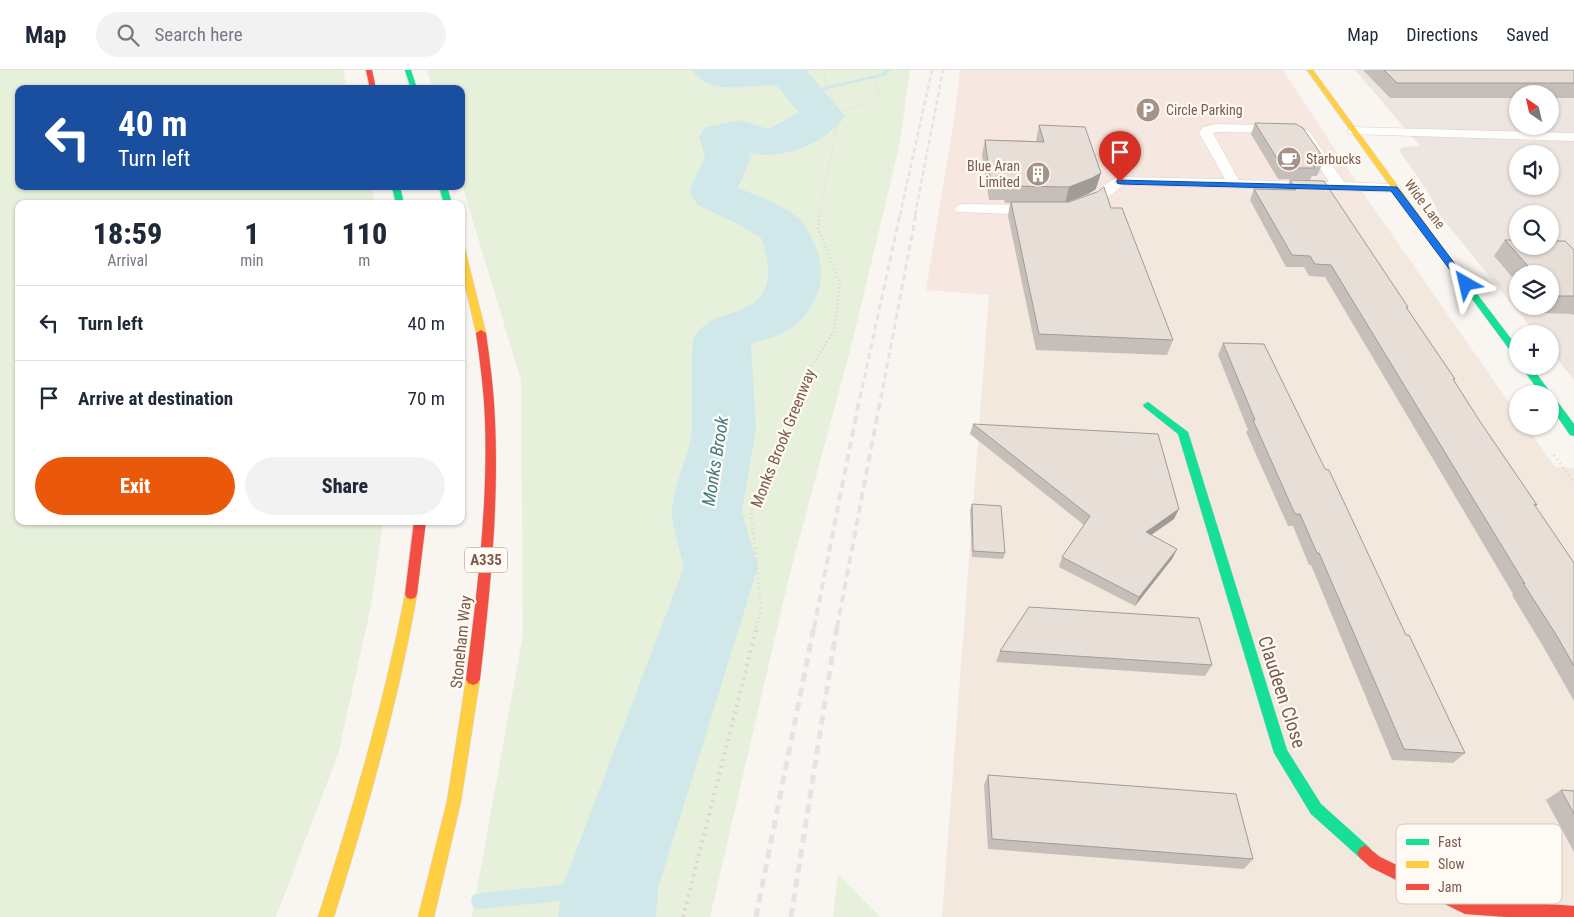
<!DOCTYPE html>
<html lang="en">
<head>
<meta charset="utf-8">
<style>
  body { margin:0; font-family:"Roboto Condensed",sans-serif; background:#f2f2f3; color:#1f2937; height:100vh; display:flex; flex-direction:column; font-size:19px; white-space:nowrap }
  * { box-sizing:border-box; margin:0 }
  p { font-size:16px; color:#747a83 }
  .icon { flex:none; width:28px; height:28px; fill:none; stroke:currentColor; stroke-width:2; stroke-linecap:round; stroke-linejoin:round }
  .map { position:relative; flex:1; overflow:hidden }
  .panel { position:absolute; left:15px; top:130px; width:450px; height:325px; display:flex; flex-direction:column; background:#fff; border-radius:10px; box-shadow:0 1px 4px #0004 }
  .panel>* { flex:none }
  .hud { position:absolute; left:15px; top:15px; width:450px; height:105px; border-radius:10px; box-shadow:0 1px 4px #0004; background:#1a4fa0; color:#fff; overflow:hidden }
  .needle { width:32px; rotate:326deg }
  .buttons { position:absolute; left:1509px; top:15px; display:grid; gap:10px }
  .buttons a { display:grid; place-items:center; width:50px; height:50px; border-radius:50%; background:#fff; box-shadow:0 1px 4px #0004; font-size:25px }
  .pin { position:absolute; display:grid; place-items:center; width:42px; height:42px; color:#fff; margin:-51px -21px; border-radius:50% 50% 50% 0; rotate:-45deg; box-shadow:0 0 5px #0007 }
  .pin .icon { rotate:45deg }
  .me { position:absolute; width:55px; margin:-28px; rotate:323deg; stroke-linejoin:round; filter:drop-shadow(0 0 4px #0008) }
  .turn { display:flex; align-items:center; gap:18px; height:105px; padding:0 20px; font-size:22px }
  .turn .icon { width:65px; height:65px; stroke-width:2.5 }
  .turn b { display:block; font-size:35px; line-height:42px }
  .eta { display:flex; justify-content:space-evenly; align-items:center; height:85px; text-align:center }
  .eta b { font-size:30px; font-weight:800; line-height:35px }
  .button { display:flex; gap:10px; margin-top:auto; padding:10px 20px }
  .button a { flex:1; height:58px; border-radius:30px; background:#ea580c; color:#fff; font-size:20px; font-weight:800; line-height:58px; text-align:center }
  .button a+a { background:#f2f2f3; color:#1f2937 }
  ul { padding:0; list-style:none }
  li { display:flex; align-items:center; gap:15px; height:75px; padding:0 20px; border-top:1px solid #e0e1e3 }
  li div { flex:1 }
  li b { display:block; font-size:19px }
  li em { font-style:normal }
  header { display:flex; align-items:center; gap:30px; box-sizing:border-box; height:70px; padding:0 25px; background:#fff; border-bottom:1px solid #e0e1e3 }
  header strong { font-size:24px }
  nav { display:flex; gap:28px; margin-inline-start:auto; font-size:18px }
  .search { width:350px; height:45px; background:#f2f2f3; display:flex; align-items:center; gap:12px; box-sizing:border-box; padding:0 18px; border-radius:28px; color:#747a83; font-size:19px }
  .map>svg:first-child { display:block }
  .residential { fill:#f2e8de }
  .commercial { fill:#f6e8e1 }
  .industrial { fill:#ede5e0; fill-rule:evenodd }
  .green { fill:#e7f0db }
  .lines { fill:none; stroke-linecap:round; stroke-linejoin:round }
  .stream { fill:#d0e8ea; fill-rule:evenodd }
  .river { fill:#d0e8ea; fill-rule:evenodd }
  .lane-casing { stroke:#d7d1cb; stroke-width:1 }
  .fast-casing { stroke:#d9d2cb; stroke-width:1 }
  .slow-casing { stroke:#d9d2cb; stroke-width:1 }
  .jam-casing { stroke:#d9d2cb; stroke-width:1 }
  .path-far3 { stroke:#dcd5d0; stroke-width:2; stroke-dasharray:0.5 2.5; stroke-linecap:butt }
  .path-far2 { stroke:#dcd5d0; stroke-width:2.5; stroke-dasharray:1 3; stroke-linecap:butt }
  .path-far1 { stroke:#dcd5d0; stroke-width:3; stroke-dasharray:1 4; stroke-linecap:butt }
  .path { stroke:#dcd5d0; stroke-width:4; stroke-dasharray:2 5; stroke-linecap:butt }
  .lane { fill:#fefefd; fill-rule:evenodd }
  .fast { fill:#16e098; fill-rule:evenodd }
  .slow { fill:#ffcf43; fill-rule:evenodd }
  .jam { fill:#f24e42; fill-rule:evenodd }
  .rail-far3 { stroke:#e6e3e7; stroke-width:2.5; stroke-dasharray:5 3; stroke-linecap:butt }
  .rail-far2 { stroke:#e6e3e7; stroke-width:3; stroke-dasharray:6 4; stroke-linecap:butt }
  .rail-far1 { stroke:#e6e3e7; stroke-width:4; stroke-dasharray:8 5; stroke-linecap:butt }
  .rail { stroke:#e6e3e7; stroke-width:5; stroke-dasharray:9 6; stroke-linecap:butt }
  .wall { fill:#c6bfb9 }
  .shaded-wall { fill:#a19b96 }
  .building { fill:#e6ded7; stroke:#a19b96 }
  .route { fill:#1a73e8; stroke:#114b97 }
  .labels { text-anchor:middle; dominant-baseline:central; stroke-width:4.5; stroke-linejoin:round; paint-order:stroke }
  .far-poi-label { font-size:14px; fill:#7a5c4d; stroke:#fffaf3; text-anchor:start }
  .far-street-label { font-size:14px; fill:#7a5c4d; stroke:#fffaf3 }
  .shield { fill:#fffaf3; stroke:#a28b7f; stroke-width:1 }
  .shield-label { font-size:15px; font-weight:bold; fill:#7a5c4d }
  .street-label { font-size:16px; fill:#7a5c4d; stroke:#fffaf3 }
  .water-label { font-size:18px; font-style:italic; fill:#437c86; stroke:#fffaf3 }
  .near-street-label { font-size:19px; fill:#7a5c4d; stroke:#fffaf3 }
  .key { fill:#fffaf3; stroke:#d7cbc1; stroke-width:1 }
  .key-label { font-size:14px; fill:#7a5c4d }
</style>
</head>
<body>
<header>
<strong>Map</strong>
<div class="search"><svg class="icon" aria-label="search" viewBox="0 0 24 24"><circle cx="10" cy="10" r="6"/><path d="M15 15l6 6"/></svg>Search here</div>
<nav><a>Map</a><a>Directions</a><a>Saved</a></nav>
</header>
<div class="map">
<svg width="1574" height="847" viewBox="0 0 1574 847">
  <rect width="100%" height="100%" fill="#f9f5f0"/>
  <path class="residential" d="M 1113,126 L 1370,133 L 1517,344 L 1518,356 L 1526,356 L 1555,397 L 1574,398 L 1574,847 L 942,847 L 989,225 L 1158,229 Z"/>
  <path class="commercial" d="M 960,0 L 1283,0 L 1370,133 L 1114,127 L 1158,230 L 989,225 L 926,220 L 953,57 Z"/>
  <path class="industrial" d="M 1355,0 L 1574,0 L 1574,310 L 1550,280 L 1550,264 L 1536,264 L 1439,144 L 1428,122 L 1399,80 L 1403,77 L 1420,76 ZM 1518,24 L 1550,24 L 1550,56 L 1518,56 ZM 1518,84 L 1550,84 L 1550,116 L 1518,116 ZM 1518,144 L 1550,144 L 1550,176 L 1518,176 ZM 1518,204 L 1550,204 L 1550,236 L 1518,236 Z"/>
  <path class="green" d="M 0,0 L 343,0 L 347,19 L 19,19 L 19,116 L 371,116 L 375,134 L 19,134 L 19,451 L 383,451 L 371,536 L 338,684 L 276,847 L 0,847 Z
    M 427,0 L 910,0 L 899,77 L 852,273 L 790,503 L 710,847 L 472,847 L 523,564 L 521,310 L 461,112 L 461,19 L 433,19 Z
    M 838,804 L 880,847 L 833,847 Z"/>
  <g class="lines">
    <path class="stream" d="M 884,0 L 891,0 L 885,6 L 827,19 L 812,29 L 807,28 L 823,17 L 881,4 Z
      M 610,810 L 616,812 L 618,818 L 616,824 L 610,826 L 479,839 L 473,837 L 471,831 L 473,825 L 479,823 Z"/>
    <path class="river" d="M 692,0 L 806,0 L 845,46 C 827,73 781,91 749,83 L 751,87 L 738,118 C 758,126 783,134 799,149 C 806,156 811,166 815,175 C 829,208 818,238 790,259 C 778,268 763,268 751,275 L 756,358 L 742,442 L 758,497 L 658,818 L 656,847 L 558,847 L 562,818 L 684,497 C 681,483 671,454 672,441 C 674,412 691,384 692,355 C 693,340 690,277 694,268 C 704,250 720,247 738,241 C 774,229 772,198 761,168 L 740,155 L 698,135 L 691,125 L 690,119 L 705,87 L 699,66 L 706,57 L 740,50 L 765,58 L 770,58 L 799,43 L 777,16 C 748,13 711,28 692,0 Z"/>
    <defs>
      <path id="lane" d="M 1216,54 L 1298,56 L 1310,62 L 1344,112 L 1394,114 L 1399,115 L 1401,118 L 1399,121 L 1394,122 L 1123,115 C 1111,125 1092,143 1076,139 L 1074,136 L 1115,108 L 1120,107 L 1225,109 L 1199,63 L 1203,57 ZM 1216,62 L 1291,63 L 1300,68 L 1329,112 L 1239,110 L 1213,63 Z
        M 1354,57 L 1574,63 L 1574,71 L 1349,64 L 1347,61 Z
        M 962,134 L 1037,135 L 1042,137 L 1045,140 L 1042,143 L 1037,145 L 957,142 L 954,139 L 957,136 Z"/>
      <path id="fast" d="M 405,0 L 411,0 L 417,19 L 411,19 Z
        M 392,116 L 400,116 L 404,134 L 396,134 Z
        M 439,116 L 447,116 L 452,134 L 444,134 Z
        M 1465,211 L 1468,212 L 1518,278 L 1518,288 L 1515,287 L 1461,214 Z
        M 1521,296 L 1531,296 L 1550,322 L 1551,324 L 1550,326 L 1554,327 L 1574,354 L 1574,366 L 1570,365 L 1550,336 L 1550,324 L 1541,324 Z
        M 1148,332 L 1188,362 L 1287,680 L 1321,734 L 1370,778 L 1373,783 L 1370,788 L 1365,791 L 1360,788 L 1311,744 L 1274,683 L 1178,364 L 1144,337 L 1143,335 Z"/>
      <path id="slow" d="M 1307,0 L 1313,0 L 1468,212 L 1468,216 L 1462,216 Z
        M 461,177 L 465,179 L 486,263 L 481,266 L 476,263 L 461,198 Z
        M 411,519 L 415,520 L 417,524 C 398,634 367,741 334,847 L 318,847 C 352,741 384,634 405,524 L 407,520 Z
        M 473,603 L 478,605 L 480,609 L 461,731 L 434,847 L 418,847 L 447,731 L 466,609 L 468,605 Z"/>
      <path id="jam" d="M 366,0 L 372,0 L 376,19 L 370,19 Z
        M 481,260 L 486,263 C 490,292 494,321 495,350 C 499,437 490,523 480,609 L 478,613 L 473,615 L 468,613 L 466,609 C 477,523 488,437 485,350 C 484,321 480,292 476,263 Z
        M 414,451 L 426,451 L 417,524 L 415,528 L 411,529 L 407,528 L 405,524 Z
        M 1365,775 L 1380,787 L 1466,828 L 1574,836 L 1574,847 L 1506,847 L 1465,844 L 1370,797 L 1360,788 L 1357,783 L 1360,778 Z"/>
    </defs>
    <use href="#lane" class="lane-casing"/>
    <use href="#fast" class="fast-casing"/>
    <use href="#slow" class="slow-casing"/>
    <use href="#jam" class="jam-casing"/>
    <path class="path-far3" d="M 822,0 L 825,4 L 826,14 L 840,42
      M 819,145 L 840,42 L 863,34 L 878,24 L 877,14 L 865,0"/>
    <path class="path-far2" d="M 796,328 L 804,308 L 834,261 L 840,214 L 818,158 L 819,144"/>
    <path class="path-far1" d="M 1554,385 L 1574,413
      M 756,558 L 761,539 L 751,442 L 797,326"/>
    <path class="path" d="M 683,847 L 757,556"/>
    <use href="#lane" class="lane"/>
    <use href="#fast" class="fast"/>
    <use href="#slow" class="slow"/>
    <use href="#jam" class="jam"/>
    <path class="rail-far3" d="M 900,145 L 932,0
      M 915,145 L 943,0"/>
    <path class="rail-far2" d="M 860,328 L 900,144
      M 881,328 L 916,144"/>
    <path class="rail-far1" d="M 814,558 L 860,326
      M 837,558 L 881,326"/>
    <path class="rail" d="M 756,847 L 814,556
      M 791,847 L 837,556"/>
  </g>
  <path class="wall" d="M 1363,0 L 1574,0 L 1574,28 L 1550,28 L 1550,24 L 1518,24 L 1518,28 L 1390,28 Z
    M 1255,53 L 1321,84 L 1318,89 L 1322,95 L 1317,106 L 1312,106 L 1310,110 L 1278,109 L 1251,64 Z
    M 1039,55 L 1096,119 L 1088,124 L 1067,132 L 1111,138 L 1173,270 L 1167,285 L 1036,280 L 1008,146 L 1010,133 L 1005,133 L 1004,130 L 989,130 L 982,85 L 985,70 L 1036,71 Z
    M 1290,110 L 1408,237 L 1407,238 L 1455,309 L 1454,311 L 1479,350 L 1537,435 L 1535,437 L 1574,493 L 1574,631 L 1544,578 L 1512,525 L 1513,524 L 1325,207 L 1309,206 L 1304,197 L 1286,197 L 1250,130 L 1254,119 L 1286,120 Z
    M 1505,170 L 1574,180 L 1574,245 L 1572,244 L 1543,243 L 1537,236 L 1550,236 L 1550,204 L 1518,204 L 1518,214 L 1494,186 Z
    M 1223,273 L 1406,565 L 1465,683 L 1453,693 L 1392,690 L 1311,495 L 1309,495 L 1293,456 L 1288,456 L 1246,362 L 1248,360 L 1218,285 Z
    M 973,354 L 1174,449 L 1151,465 L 1177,479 L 1172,489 L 1135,536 L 1059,497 L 1062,487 L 1084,455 L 970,364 Z
    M 972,434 L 1005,483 L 1003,489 L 972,487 L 970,440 Z
    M 1000,581 L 1212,595 L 1205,606 L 996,592 Z
    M 988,705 L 1253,789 L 1244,799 L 988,779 L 984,715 Z
    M 1561,720 L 1574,721 L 1574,782 L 1546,730 Z"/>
  <path class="shaded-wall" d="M 1101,103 L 1096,119 L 1088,124 L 1065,133 L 1069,117 Z
    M 1179,439 L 1174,449 L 1141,472 L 1146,462 Z
    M 1177,479 L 1172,489 L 1135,536 L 1139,527 Z"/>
  <path class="building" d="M 1384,0 L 1574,0 L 1574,13 L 1397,13 Z
    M 1255,53 L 1296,54 L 1303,58 L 1321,84 L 1315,84 L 1322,95 L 1312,95 L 1315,98 L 1283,98 Z
    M 1039,55 L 1085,57 L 1101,103 L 1092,108 L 1069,117 L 1008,116 L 1007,114 L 991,113 L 985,70 L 1044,72 Z
    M 1290,110 L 1324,111 L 1408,237 L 1406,237 L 1455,309 L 1453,309 L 1479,350 L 1537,435 L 1534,434 L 1574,493 L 1574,596 L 1557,566 L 1523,513 L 1525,514 L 1331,195 L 1315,194 L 1310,186 L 1292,185 L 1254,119 L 1296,120 Z
    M 1104,117 L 1111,138 L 1122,138 L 1173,270 L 1039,264 L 1011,132 L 1069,132 L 1097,122 Z
    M 1505,170 L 1518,170 L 1518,176 L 1550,176 L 1550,171 L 1565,171 L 1574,180 L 1574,226 L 1555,226 L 1550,220 L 1550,204 L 1535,204 Z
    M 1223,273 L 1264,274 L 1325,399 L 1329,400 L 1406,565 L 1409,565 L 1465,683 L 1404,679 L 1319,483 L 1317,483 L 1300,444 L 1295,444 L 1253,350 L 1255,350 Z
    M 973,354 L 1158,364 L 1179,439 L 1146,462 L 1177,479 L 1139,527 L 1062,487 L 1090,446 Z
    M 972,434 L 1001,436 L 1005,483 L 973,481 Z
    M 1029,537 L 1199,548 L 1212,595 L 1000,581 Z
    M 988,705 L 1236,724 L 1253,789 L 992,769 Z
    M 1561,720 L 1574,721 L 1574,744 Z"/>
  <path class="route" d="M 1117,110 L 1397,117 L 1470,214 L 1469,216 L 1462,216 L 1391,121 L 1120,114 L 1117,113 Z"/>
  <defs>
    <symbol id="parking-disc" viewBox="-11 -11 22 22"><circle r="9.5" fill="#a69286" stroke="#fffaf3"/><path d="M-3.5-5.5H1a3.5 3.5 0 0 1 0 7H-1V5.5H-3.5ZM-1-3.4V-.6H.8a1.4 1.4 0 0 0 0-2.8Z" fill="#fff"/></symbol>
    <symbol id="cafe-disc" viewBox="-11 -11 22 22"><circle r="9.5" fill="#a69286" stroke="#fffaf3"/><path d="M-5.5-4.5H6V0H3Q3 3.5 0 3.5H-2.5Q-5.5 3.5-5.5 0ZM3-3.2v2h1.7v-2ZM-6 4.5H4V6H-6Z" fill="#fff"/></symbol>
    <symbol id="building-disc" viewBox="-11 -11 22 22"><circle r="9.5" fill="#a69286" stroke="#fffaf3"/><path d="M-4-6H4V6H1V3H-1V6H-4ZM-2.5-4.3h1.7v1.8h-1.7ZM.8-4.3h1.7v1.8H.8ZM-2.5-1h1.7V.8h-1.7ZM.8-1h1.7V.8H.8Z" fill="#fff"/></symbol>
  </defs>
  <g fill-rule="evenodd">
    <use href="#parking-disc" x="1134" y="26" width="28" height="28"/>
    <use href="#cafe-disc" x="1275" y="75" width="28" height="28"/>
    <use href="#building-disc" x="1024" y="90" width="28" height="28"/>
  </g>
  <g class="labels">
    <g class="far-poi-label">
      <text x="1166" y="40">Circle Parking</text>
      <text x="1306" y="89">Starbucks</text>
      <text x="1020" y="96" text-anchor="end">Blue Aran<tspan x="1020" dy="16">Limited</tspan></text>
    </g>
    <g class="far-street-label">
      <text transform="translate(1425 134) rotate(53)">Wide Lane</text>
    </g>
    <rect class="shield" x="465" y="477.5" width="42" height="25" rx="4"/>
    <g class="shield-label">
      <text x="486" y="490">A335</text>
    </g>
    <g class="street-label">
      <text transform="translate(783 368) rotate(-68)">Monks Brook Greenway</text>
      <text transform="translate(461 572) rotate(-84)">Stoneham Way</text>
    </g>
    <g class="water-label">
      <text transform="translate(715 391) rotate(-81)">Monks Brook</text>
    </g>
    <g class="near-street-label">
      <text transform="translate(1282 622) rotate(72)">Claudeen Close</text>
    </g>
  </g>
  <rect x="1396" y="754" width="166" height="80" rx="8" class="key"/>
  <rect x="1406" y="769" width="23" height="6" fill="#16e098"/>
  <rect x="1406" y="791" width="23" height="7" fill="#ffcf43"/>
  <rect x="1406" y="814" width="23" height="6" fill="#f24e42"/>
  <g class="key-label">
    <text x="1438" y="777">Fast</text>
    <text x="1438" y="799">Slow</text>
    <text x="1438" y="822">Jam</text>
  </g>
</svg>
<div class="buttons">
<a><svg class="needle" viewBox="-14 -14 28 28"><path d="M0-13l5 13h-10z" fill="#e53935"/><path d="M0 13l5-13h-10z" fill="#747a83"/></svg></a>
<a><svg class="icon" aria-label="sound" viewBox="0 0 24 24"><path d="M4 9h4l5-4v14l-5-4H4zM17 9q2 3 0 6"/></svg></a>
<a><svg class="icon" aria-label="search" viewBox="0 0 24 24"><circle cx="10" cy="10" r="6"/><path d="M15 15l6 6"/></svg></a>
<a><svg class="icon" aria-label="layers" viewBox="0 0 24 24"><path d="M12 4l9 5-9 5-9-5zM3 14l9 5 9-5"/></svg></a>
<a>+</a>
<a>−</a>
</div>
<div class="pin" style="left:1120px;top:112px;background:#d93025"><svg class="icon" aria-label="arrive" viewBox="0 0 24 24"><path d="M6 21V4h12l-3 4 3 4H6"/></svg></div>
<svg class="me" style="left:1466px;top:214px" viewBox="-20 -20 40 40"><path d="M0-17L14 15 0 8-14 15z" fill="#1a73e8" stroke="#fff" stroke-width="4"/></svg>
<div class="hud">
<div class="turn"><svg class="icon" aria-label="left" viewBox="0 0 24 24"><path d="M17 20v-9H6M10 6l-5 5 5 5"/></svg><div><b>40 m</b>Turn left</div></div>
</div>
<section class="panel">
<div class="eta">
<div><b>18:59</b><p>Arrival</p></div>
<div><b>1</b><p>min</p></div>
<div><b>110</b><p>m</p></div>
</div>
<ul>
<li><svg class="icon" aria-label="left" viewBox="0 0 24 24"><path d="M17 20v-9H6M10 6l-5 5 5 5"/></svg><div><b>Turn left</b></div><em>40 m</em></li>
<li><svg class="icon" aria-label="arrive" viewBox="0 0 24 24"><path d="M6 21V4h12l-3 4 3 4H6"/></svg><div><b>Arrive at destination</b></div><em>70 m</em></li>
</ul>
<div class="button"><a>Exit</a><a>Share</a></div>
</section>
</div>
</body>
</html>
